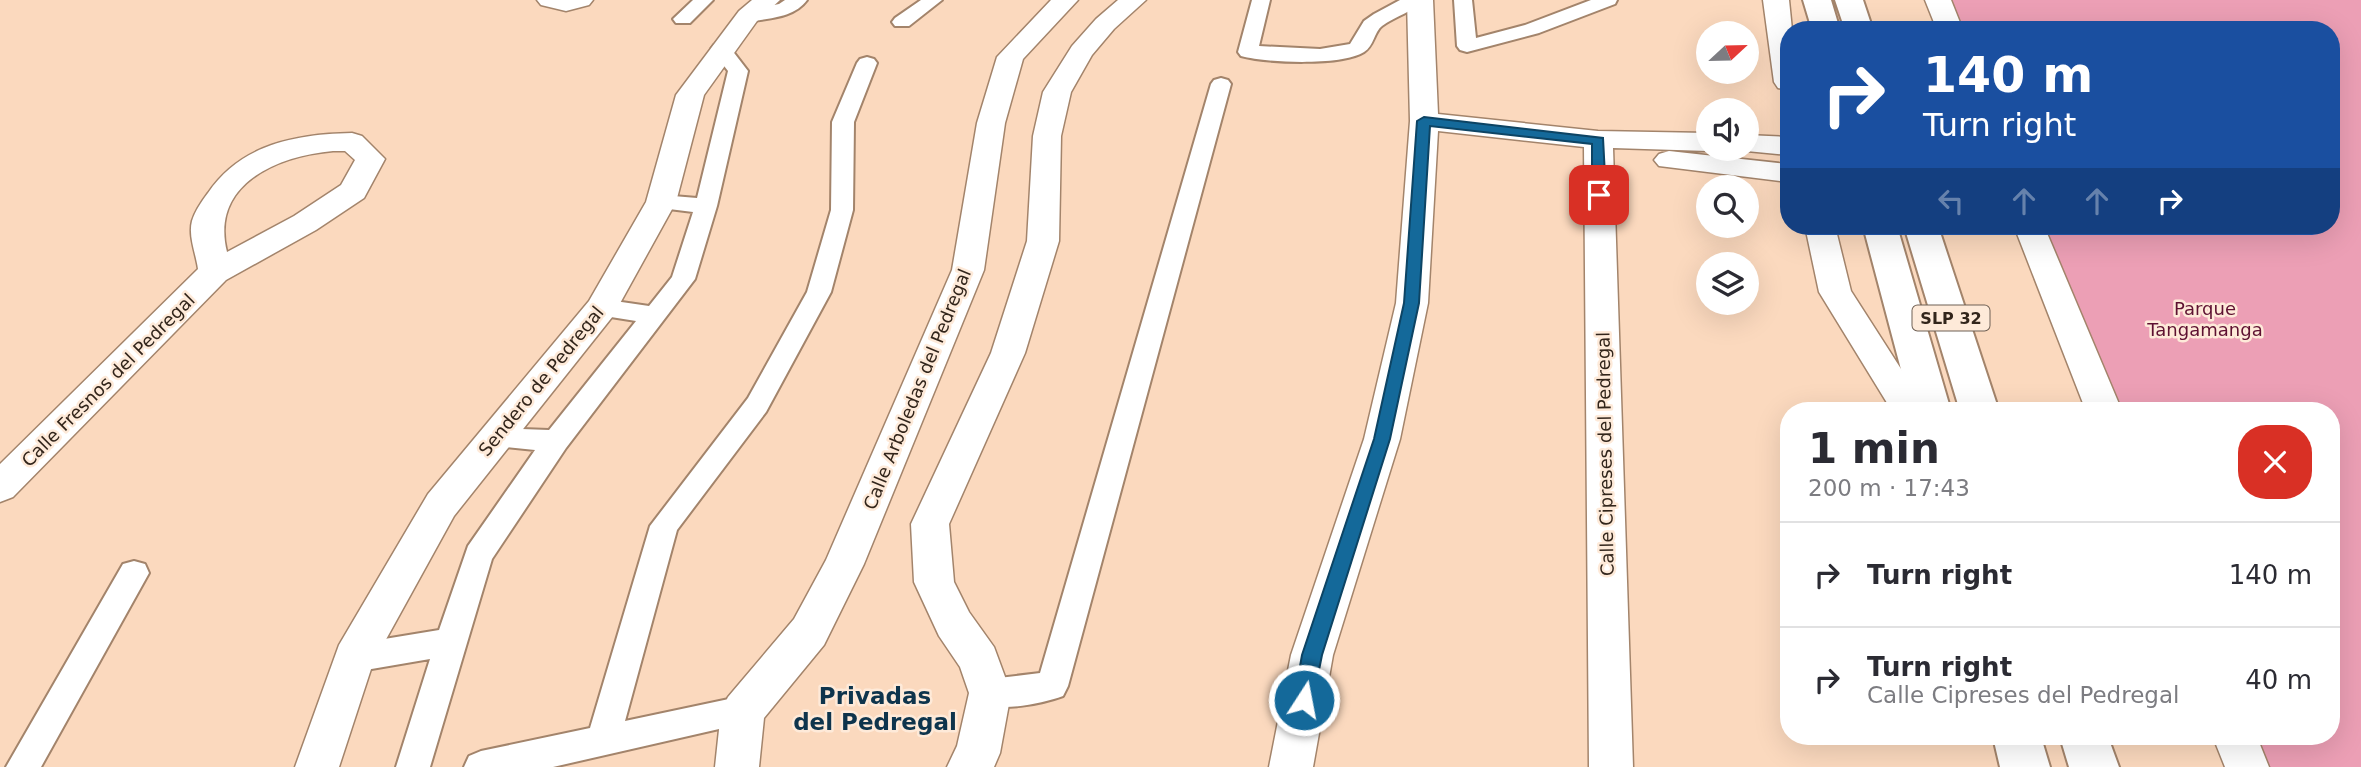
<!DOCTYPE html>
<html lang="en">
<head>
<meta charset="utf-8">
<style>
  body { margin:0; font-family:"DejaVu Sans",sans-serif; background:#f2f2f3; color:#2b2b33; height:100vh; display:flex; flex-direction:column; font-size:26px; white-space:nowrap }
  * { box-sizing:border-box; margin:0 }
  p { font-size:23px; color:#7c7c81 }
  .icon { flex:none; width:38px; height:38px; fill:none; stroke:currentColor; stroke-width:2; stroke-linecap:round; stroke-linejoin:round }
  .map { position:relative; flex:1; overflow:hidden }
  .drawer { position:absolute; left:1780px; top:402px; width:560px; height:343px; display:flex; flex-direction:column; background:#fff; border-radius:28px; box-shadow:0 7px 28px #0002 }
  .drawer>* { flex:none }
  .top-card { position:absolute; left:1780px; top:21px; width:560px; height:214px; border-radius:28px; box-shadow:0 7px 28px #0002; background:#1a4fa0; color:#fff; overflow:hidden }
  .needle { width:46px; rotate:68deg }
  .tools { position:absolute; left:1696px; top:21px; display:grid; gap:14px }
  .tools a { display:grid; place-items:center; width:63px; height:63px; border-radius:50%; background:#fff; box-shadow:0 7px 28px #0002; font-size:35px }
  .pin { position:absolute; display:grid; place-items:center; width:60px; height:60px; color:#fff; margin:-30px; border-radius:14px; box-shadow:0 4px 10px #0006 }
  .me { position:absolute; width:77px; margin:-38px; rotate:11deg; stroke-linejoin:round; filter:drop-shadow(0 0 5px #0008) }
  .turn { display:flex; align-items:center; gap:24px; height:147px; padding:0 28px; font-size:32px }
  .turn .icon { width:91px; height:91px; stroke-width:2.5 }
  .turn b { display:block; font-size:49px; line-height:60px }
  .lanes { display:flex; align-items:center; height:66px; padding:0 28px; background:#0003; justify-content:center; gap:35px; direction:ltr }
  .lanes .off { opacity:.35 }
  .round { display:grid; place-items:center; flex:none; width:74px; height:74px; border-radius:28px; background:#f2f2f3 }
  .headline { display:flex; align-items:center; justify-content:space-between; height:119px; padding:0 28px }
  h1 { font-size:42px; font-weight:700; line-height:52px }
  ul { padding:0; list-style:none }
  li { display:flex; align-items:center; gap:21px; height:105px; padding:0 28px; border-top:2px solid #e1e1e2 }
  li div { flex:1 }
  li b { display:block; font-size:26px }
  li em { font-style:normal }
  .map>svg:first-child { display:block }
  .green { fill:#ec9fb5 }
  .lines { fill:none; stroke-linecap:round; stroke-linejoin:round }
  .pedestrian-casing { stroke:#a3846b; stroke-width:4 }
  .minor-casing { stroke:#a3846b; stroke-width:3 }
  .trunk-casing { stroke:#a3846b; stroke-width:4 }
  .pedestrian { fill:#fff; fill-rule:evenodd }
  .minor { fill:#fff; fill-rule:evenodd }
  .trunk { fill:#fff; fill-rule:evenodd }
  .route { fill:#14699a; stroke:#0d4464; stroke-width:2 }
  .labels { text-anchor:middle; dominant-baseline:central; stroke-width:5; stroke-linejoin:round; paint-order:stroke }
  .shield { fill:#feead9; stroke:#6f6054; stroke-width:2 }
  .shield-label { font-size:16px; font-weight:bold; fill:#32251b }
  .park-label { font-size:18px; fill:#5e1131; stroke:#feead9 }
  .street-label { font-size:18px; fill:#32251b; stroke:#feead9 }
  .near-neighbourhood-label { font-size:23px; font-weight:bold; fill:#0e344c; stroke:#feead9 }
</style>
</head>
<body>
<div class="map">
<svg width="2361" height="767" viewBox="0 0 2361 767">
  <rect width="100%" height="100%" fill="#fbd9be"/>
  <path class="green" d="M 1926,0 L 2361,0 L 2361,767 L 2224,767 L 2213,737 L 2331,737 L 2331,411 L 2086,411 L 2014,226 L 2331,226 L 2331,30 L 1937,30 Z"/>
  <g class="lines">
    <defs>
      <path id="pedestrian" d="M 693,0 L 713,0 L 690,23 L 676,23 L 673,19 Z
        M 785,0 L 807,0 C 794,18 769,18 748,22 L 738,16 L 741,12 L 779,4 Z
        M 921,0 L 942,0 L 909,26 L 895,26 L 892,22 L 895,18 Z
        M 1252,0 L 1270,0 L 1259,46 L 1320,49 L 1350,44 L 1364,21 L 1374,14 L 1400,0 L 1423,0 C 1414,12 1395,16 1382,26 C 1374,32 1374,46 1364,52 C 1342,66 1267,63 1241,56 L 1238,52 Z
        M 1454,0 L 1472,0 L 1476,38 L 1525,25 L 1591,0 L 1617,0 L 1615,4 L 1539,33 L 1467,52 L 1460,50 L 1457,46 Z
        M 721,43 L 728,45 L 748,71 L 717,206 L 695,279 L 566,448 L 492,559 L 430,767 L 396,767 L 430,659 L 354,672 L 343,668 L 338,658 L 343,648 L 354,644 L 439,630 L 468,546 L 535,450 L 485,445 L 481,438 L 485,431 L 495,428 L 549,430 L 636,321 L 592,314 L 589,308 L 592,302 L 601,299 L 649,306 L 672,277 L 693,212 L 653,207 L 650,202 L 653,197 L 661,195 L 697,198 L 728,71 L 711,49 L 714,45 Z
        M 867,57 L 874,59 L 877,63 L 854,122 L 853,210 L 831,292 L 766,412 L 677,530 L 625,721 L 743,696 L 754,701 L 759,711 L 754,721 L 553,767 L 464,767 L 469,756 L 481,751 L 590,728 L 650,526 L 748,398 L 807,292 L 831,210 L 832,122 L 857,63 L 860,59 Z
        M 1221,78 L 1228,80 L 1231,84 L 1068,686 L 1063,696 C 1041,704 1001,712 979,703 L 974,693 L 979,683 L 990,679 L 1040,673 L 1211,84 L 1214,80 Z
        M 134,561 L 145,564 L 149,573 L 41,767 L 6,767 L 123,564 Z"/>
      <path id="minor" d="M 537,0 L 593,0 L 589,5 L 566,11 L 541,5 Z
        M 752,0 L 780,0 L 757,21 L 704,95 L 676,202 L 613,316 L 454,516 L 373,663 L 339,767 L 295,767 L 339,645 L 428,494 L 589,301 L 646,202 L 676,95 L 739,11 Z
        M 1051,0 L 1078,0 L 1023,59 L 1005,123 L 984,270 L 864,564 L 824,645 L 764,718 L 759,767 L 715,767 L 721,711 L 728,697 L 794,619 L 826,560 L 952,270 L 977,123 L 997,57 Z
        M 1118,0 L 1146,0 L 1114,29 L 1092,55 L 1071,92 L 1061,136 L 1059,241 L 1025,353 L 949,524 L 954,582 L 969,612 L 994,647 L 1011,693 L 1000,753 L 994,767 L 947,767 L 957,746 L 969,693 L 960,667 L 939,636 L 914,582 L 911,524 L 991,353 L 1027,241 L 1033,136 L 1043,92 L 1072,46 L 1096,19 Z
        M 1407,0 L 1433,0 L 1438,114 L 1598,131 L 1708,133 L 1708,149 L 1716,149 L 1708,151 L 1613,148 L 1633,767 L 1589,767 L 1584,147 L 1438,131 L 1428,303 L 1400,439 L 1333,655 L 1313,767 L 1269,767 L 1291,655 L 1364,439 L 1396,303 L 1410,121 Z
        M 1763,0 L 1789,0 L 1792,30 L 1788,30 L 1788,90 L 1778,88 L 1774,82 Z
        M 1925,0 L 1951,0 L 1963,30 L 1937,30 Z
        M 352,133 L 362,136 L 385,159 L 364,198 L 316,230 L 226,280 L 13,497 L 0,502 L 0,464 L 198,269 C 196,254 188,236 192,221 C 195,211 202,201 208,193 C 241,144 297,134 352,133 ZM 333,151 L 345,151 L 355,160 L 341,185 L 294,216 L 227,252 C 210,184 277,156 333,151 Z
        M 1746,135 L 1788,137 L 1788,155 L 1736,150 L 1746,149 Z
        M 1669,151 L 1788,164 L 1788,182 L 1659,166 L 1654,160 L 1659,154 Z
        M 1805,226 L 1835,226 L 1851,291 L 1928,411 L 1892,411 L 1819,292 Z
        M 2014,226 L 2044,226 L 2122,411 L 2086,411 Z
        M 2213,737 L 2257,737 L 2269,767 L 2225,767 Z"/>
      <path id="trunk" d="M 1803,0 L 1831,0 L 1840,30 L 1812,30 Z
        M 1835,0 L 1863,0 L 1873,30 L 1845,30 Z
        M 1863,226 L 1897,226 L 1951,411 L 1912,411 Z
        M 1904,226 L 1938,226 L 1999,411 L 1960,411 Z
        M 1993,737 L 2041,737 L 2050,767 L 2000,767 Z
        M 2060,737 L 2108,737 L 2119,767 L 2069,767 Z"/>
    </defs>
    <use href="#pedestrian" class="pedestrian-casing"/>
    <use href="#minor" class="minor-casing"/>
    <use href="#trunk" class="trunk-casing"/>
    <use href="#pedestrian" class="pedestrian"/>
    <use href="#minor" class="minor"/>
    <use href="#trunk" class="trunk"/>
  </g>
  <path class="route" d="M 1424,117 L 1603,138 L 1606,195 L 1599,199 L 1592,195 L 1592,144 L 1430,126 L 1419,303 L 1390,439 L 1322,655 L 1313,700 L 1310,706 L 1304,709 L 1297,706 L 1294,700 L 1302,655 L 1374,439 L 1404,303 L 1417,121 Z"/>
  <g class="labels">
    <rect class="shield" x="1912.5" y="305.5" width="77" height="25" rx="5"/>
    <g class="shield-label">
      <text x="1951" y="318">SLP 32</text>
    </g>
    <g class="park-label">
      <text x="2205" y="308">Parque<tspan x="2205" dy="21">Tangamanga</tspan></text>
    </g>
    <g class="street-label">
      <text transform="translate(108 380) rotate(-45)">Calle Fresnos del Pedregal</text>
      <text transform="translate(541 381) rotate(-51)">Sendero de Pedregal</text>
      <text transform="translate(917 389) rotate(-68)">Calle Arboledas del Pedregal</text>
      <text transform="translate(1605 454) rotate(-91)">Calle Cipreses del Pedregal</text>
    </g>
    <g class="near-neighbourhood-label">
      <text x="875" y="696">Privadas<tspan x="875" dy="26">del Pedregal</tspan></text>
    </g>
  </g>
</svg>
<div class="tools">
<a><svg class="needle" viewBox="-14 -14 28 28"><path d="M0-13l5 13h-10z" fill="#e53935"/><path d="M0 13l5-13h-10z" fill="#7c7c81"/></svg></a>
<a><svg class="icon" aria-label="sound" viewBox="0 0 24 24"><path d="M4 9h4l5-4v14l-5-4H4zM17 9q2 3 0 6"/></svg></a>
<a><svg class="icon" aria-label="search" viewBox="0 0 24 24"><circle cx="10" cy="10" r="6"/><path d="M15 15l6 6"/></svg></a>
<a><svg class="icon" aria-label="layers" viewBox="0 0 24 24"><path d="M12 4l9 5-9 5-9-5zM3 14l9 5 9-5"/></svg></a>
</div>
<div class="pin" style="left:1599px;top:195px;background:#d93025"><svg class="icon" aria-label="arrive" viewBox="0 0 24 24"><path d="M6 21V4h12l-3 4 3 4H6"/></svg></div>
<svg class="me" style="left:1304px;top:700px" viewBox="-20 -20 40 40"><circle r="17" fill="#14699a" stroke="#fff" stroke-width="3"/><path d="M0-11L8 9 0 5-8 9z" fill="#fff"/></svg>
<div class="top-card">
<div class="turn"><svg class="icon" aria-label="right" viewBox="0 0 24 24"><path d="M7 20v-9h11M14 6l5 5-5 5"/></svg><div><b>140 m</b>Turn right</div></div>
<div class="lanes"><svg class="icon off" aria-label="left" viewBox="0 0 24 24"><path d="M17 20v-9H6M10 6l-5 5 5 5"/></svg><svg class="icon off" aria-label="ahead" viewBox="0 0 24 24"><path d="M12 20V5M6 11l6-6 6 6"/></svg><svg class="icon off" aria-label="ahead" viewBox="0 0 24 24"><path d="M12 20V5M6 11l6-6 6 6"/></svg><svg class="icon" aria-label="right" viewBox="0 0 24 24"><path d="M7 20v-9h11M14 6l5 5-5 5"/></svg></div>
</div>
<section class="drawer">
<div class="headline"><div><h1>1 min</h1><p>200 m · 17:43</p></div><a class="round" style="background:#d93025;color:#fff"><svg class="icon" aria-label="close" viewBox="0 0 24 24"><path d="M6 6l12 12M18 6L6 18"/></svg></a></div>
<ul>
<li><svg class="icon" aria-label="right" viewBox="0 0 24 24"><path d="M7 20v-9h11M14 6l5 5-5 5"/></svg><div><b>Turn right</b></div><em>140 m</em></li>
<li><svg class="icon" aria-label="right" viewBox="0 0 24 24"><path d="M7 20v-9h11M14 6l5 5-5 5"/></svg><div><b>Turn right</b><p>Calle Cipreses del Pedregal</p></div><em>40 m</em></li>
</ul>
</section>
</div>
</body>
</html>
